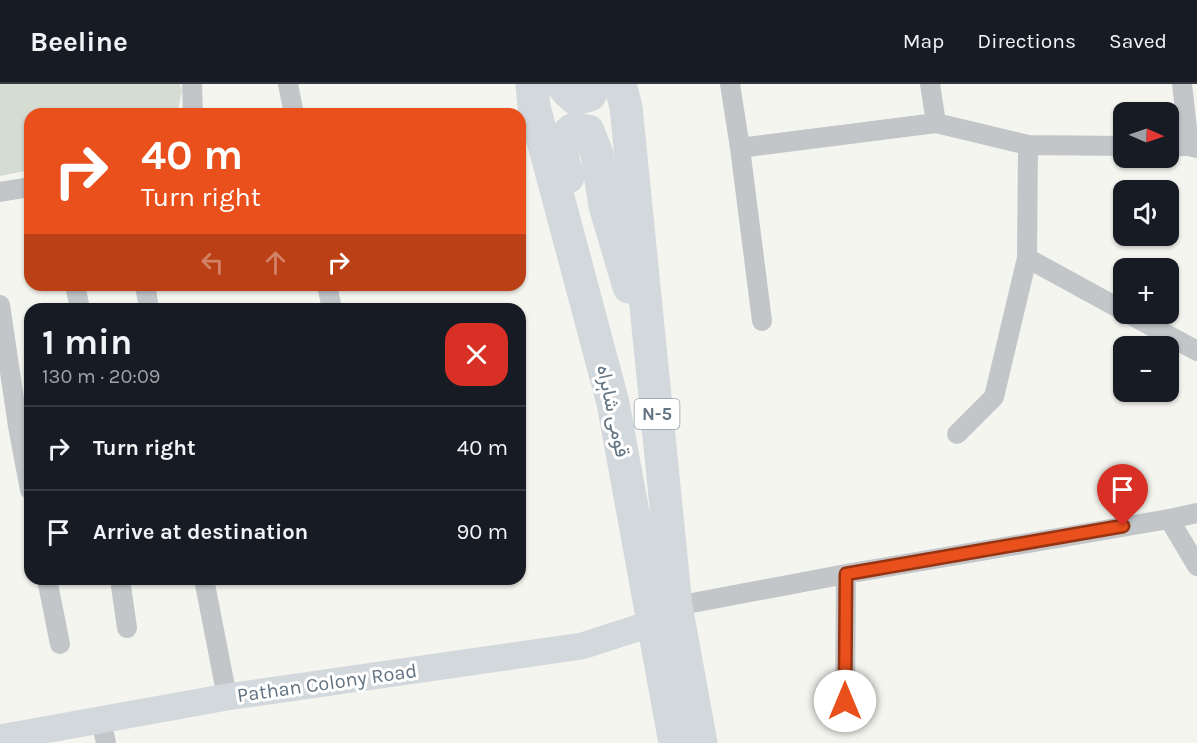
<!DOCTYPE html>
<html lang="en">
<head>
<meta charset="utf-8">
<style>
  body { margin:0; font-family:Karla,Vazirmatn,sans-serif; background:#20242c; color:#f1f3f6; height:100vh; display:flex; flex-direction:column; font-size:22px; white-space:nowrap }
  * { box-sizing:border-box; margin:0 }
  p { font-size:20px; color:#9ea1a6 }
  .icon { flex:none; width:33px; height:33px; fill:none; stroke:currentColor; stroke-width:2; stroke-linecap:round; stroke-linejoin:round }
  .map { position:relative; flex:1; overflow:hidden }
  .details { position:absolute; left:24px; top:219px; width:502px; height:282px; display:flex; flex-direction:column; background:#171b24; border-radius:18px; box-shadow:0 2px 4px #0004 }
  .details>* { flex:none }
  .hud { position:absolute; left:24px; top:24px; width:502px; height:183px; border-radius:18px; box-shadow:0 2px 4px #0004; background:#ea501b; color:#fff; overflow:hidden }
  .needle { width:39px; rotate:92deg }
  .tools { position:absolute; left:1113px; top:18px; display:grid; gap:12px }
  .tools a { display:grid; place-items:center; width:66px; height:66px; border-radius:12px; background:#171b24; box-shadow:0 2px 4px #0004; font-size:30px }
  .pin { position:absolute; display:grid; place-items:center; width:51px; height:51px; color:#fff; margin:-62px -26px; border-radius:50% 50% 50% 0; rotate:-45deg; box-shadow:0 0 6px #0007 }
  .pin .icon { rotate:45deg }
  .me { position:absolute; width:66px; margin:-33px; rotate:0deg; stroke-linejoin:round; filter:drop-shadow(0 0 4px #0008) }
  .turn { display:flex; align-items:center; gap:21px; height:126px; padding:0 18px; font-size:27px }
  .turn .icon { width:78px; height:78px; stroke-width:2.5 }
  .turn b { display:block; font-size:42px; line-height:51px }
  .lanes { display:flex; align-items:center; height:57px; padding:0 18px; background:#0003; justify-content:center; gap:30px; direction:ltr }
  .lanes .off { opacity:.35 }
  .round { display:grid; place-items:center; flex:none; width:63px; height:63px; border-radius:18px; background:#20242c }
  .summary { display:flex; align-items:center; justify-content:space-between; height:102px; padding:0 18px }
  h1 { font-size:36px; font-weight:700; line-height:45px }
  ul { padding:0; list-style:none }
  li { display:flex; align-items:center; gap:18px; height:84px; padding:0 18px; border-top:2px solid #363941 }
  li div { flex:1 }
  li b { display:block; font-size:22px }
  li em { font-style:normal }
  header { display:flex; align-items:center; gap:36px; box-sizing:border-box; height:84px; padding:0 30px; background:#171b24; border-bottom:2px solid #363941 }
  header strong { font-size:28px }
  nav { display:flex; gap:33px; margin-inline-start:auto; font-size:21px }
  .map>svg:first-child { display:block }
  .green { fill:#d5dcd1 }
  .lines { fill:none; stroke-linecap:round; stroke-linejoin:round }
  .street { stroke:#c2c6c9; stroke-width:20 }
  .secondary { stroke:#d3d8dc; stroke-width:27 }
  .highway { stroke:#d3d8dc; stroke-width:33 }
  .route-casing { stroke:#983412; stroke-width:15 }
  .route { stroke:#ea501b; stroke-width:10 }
  .labels { text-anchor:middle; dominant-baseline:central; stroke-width:6; stroke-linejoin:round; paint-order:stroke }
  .shield { fill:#fff; stroke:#919ea8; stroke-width:1.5 }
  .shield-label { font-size:18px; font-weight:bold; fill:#627483 }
  .street-label { font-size:20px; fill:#627483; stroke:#fff }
</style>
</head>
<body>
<header>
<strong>Beeline</strong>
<nav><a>Map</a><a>Directions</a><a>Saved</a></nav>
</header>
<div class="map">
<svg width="1197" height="659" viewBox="0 0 1197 659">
  <rect width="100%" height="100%" fill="#f5f5f0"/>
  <path class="green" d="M 0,0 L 180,0 L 182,7 L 177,30 L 30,30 L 30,86 L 0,92 Z"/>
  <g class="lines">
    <path class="street" d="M 192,0 L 193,30
      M 288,0 L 294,30
      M 730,0 L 740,64 L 762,237
      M 930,0 L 936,39
      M 1182,0 L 1189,62
      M 1028,61 L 1124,62
      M 1168,62 L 1189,62 L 1197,64
      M 740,64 L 936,39 L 1028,61 L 1027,174 L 994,313 L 957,350
      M 0,108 L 30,103
      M 1027,174 L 1124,227
      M 75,201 L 80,225
      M 145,201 L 149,225
      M 327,201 L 332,225
      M 0,221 L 18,342 L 30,406
      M 1129,230 L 1197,267
      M 1169,435 L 1197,482
      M 47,495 L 60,560
      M 120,495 L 127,544
      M 204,495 L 227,613
      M 676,522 L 846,490 L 1169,435 L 1197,429
      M 845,617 L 846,490
      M 101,636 L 106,659"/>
    <path class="secondary" d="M 0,654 L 227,613 L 582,562 L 653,539"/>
    <path class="highway" d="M 532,0 L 534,23 L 613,319 L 675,659
      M 562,0 L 569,9 L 576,15 L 590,11 L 591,0
      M 620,0 L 626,23 L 676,522 L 701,659
      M 568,93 C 563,76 556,60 572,46 L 588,47 L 597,70 L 605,122 L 629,203"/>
  </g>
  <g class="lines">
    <defs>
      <path id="route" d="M 845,617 L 846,490 L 1123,442"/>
    </defs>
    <use href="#route" class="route-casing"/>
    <use href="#route" class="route"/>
  </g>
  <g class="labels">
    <rect class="shield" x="634.5" y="315" width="45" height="30" rx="4.5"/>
    <g class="shield-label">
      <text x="657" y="330">N-5</text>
    </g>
    <g class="street-label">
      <text transform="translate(613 327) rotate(78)">قومی شاہراہ</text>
      <text transform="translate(327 599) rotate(-8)">Pathan Colony Road</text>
    </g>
  </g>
</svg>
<div class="tools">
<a><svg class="needle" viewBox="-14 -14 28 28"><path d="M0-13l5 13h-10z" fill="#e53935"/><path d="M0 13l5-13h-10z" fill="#9ea1a6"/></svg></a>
<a><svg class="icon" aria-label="sound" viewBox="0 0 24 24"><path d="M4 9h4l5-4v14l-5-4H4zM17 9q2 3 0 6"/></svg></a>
<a>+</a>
<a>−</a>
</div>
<div class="pin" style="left:1123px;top:442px;background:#d93025"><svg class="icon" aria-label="arrive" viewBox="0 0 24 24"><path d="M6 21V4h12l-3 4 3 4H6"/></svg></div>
<svg class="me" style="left:845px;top:617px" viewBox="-20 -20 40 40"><circle r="19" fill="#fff"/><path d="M0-13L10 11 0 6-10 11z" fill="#ea501b"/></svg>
<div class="hud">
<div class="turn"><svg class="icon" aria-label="right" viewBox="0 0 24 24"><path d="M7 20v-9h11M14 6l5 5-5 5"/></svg><div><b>40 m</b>Turn right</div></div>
<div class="lanes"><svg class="icon off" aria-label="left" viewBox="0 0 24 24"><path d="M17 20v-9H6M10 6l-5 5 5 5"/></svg><svg class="icon off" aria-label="ahead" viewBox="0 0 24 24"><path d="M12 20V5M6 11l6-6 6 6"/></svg><svg class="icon" aria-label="right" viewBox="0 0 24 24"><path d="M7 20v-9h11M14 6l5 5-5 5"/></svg></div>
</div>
<section class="details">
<div class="summary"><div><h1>1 min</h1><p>130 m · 20:09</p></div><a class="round" style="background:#d93025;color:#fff"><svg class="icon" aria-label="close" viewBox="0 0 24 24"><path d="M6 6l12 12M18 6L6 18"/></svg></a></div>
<ul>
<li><svg class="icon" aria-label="right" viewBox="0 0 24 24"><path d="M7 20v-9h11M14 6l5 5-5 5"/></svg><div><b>Turn right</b></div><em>40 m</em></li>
<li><svg class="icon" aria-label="arrive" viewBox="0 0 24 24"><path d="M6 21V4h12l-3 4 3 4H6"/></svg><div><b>Arrive at destination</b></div><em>90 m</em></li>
</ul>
</section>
</div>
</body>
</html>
